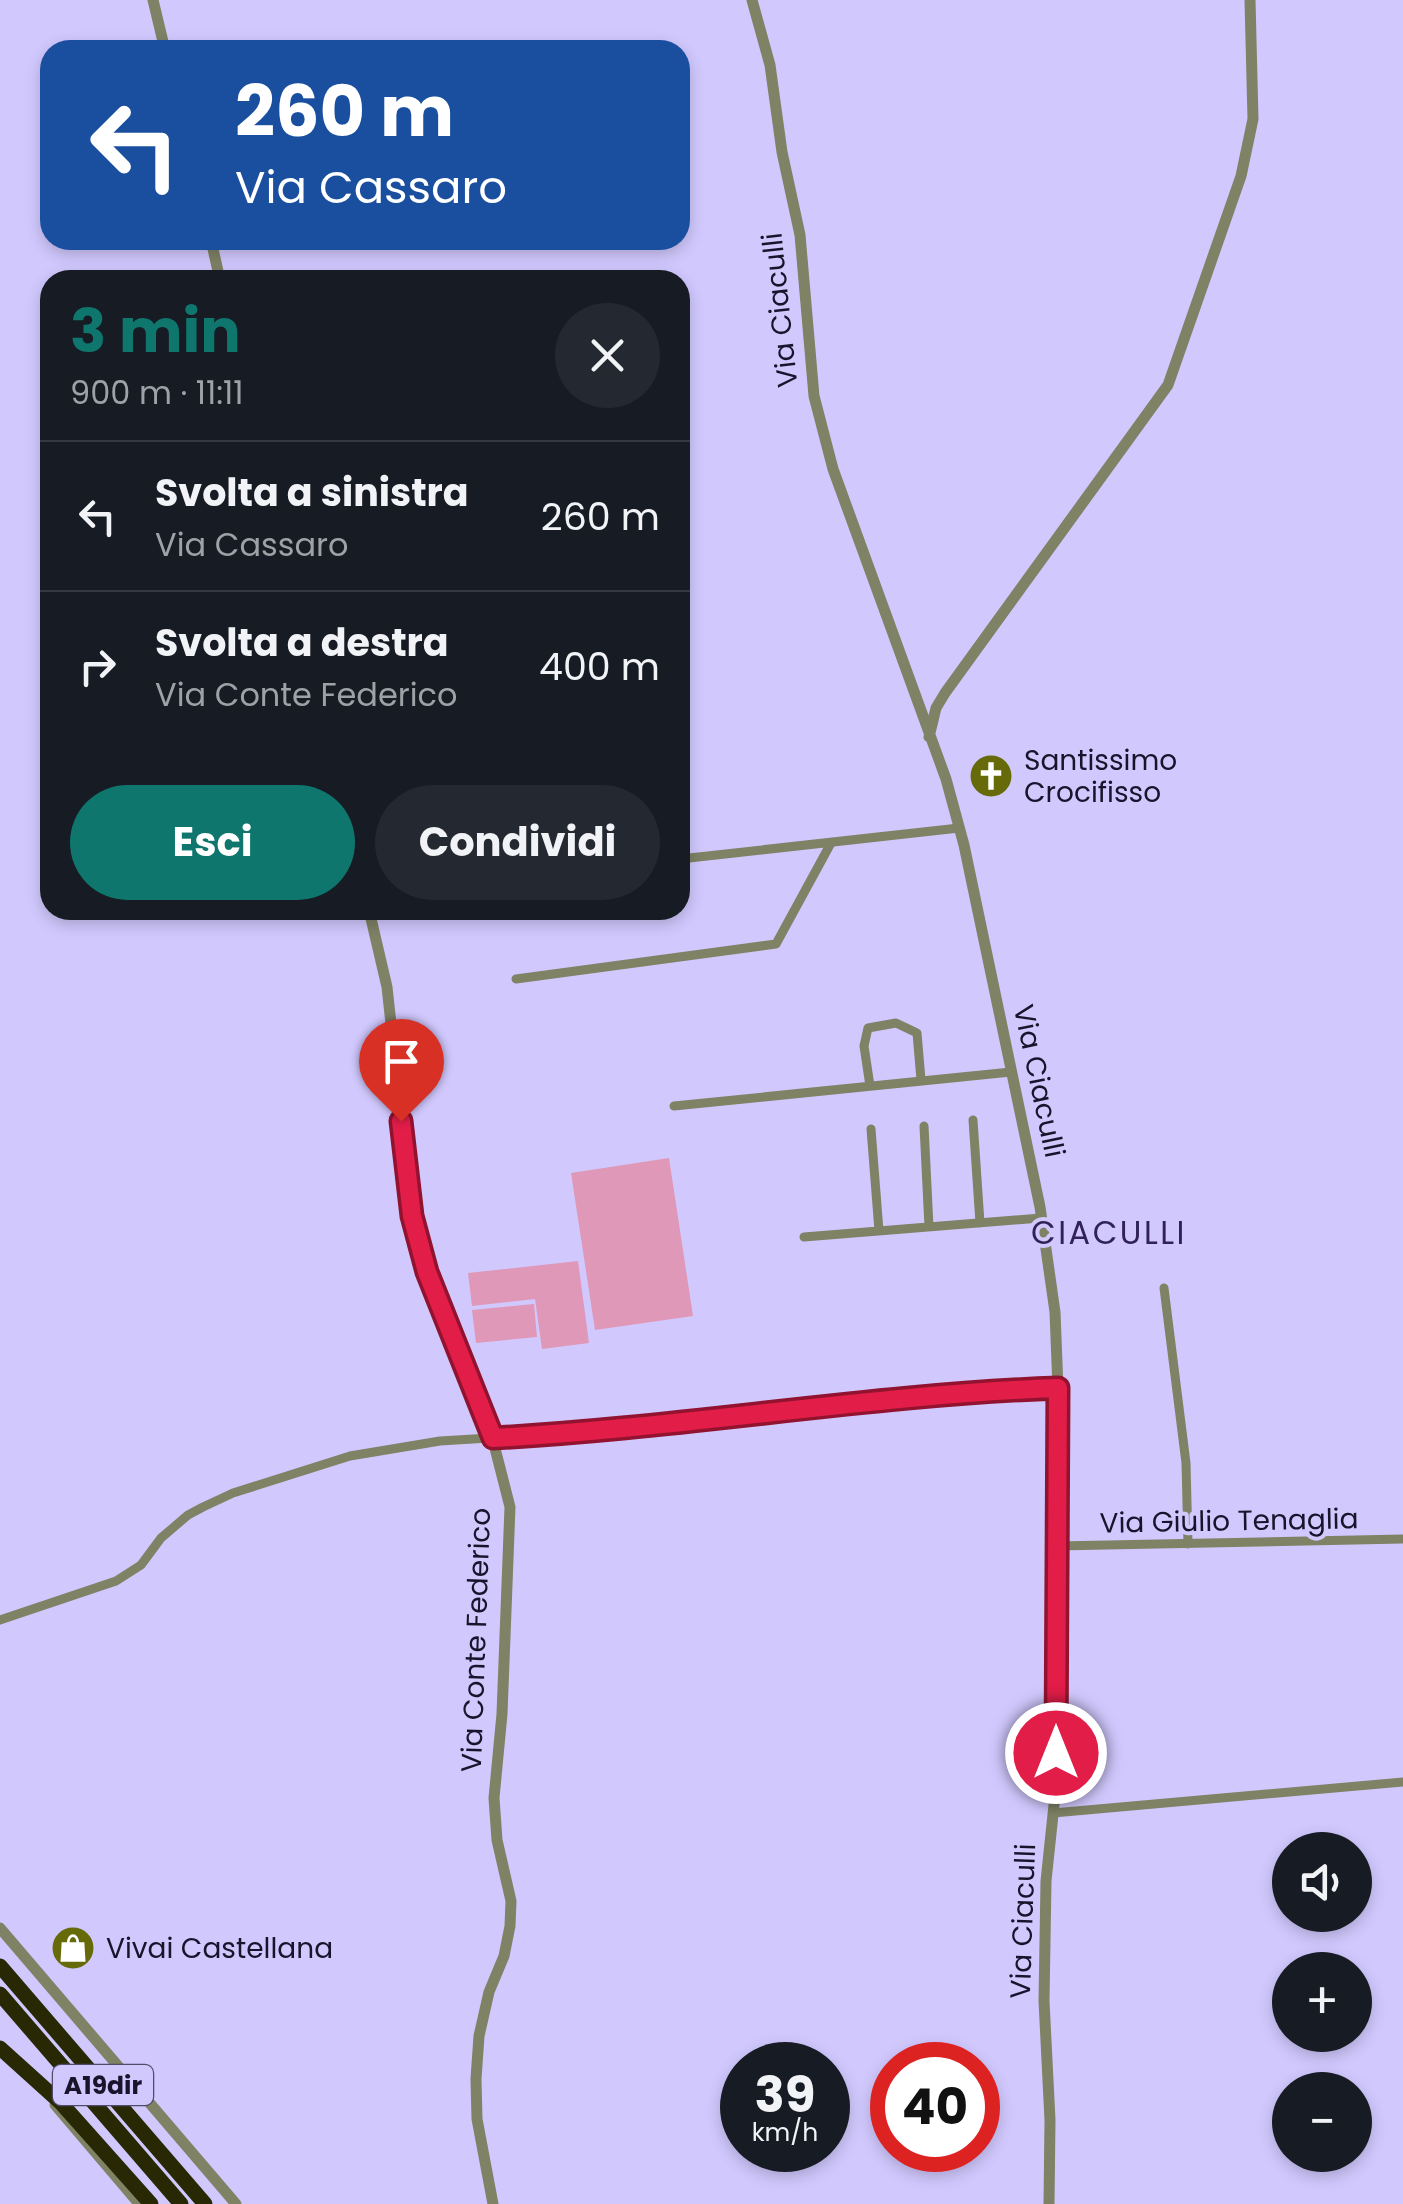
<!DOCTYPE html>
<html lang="it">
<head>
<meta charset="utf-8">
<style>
  body { margin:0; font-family:Poppins,sans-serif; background:#242831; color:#f1f3f6; height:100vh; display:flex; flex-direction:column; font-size:38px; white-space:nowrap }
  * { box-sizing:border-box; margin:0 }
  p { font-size:32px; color:#9ea1a6 }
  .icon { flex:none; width:55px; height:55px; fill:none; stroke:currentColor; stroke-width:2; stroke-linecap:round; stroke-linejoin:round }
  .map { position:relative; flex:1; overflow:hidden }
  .sheet { position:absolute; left:40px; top:270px; width:650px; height:650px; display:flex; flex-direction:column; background:#171b24; border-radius:30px; box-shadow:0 5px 15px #0003 }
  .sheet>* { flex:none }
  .banner { position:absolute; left:40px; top:40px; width:650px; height:210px; border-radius:30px; box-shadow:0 5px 15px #0003; background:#1a4fa0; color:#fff; overflow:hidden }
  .buttons { position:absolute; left:1272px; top:1832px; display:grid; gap:20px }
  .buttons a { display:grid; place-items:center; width:100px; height:100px; border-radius:50%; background:#171b24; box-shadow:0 5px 15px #0003; font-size:50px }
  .speed { position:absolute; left:720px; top:2042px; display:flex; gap:20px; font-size:50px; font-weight:700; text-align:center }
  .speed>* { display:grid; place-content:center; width:130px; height:130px; border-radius:50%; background:#171b24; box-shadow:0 5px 15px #0003; line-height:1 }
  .speed small { font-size:25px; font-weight:400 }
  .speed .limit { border:15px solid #d22; background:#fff; color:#111 }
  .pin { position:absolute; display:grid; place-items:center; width:85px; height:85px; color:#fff; margin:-102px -42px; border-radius:50% 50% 50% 0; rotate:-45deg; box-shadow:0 0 10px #0007 }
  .pin .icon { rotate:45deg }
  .me { position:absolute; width:110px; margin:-55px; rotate:0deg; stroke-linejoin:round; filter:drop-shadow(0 0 8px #0008) }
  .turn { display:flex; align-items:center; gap:35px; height:210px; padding:0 30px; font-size:45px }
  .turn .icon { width:130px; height:130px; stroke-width:2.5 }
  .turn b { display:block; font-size:70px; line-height:85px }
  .round { display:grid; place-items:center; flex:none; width:105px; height:105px; border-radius:52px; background:#242831 }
  .headline { display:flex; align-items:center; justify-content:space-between; height:170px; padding:0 30px }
  h1 { font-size:60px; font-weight:700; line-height:75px; color:#0f766e }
  .action { display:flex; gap:20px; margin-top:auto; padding:20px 30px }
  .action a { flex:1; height:115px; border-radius:60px; background:#0f766e; color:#fff; font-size:40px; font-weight:700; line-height:115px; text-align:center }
  .action a+a { background:#242831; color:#f1f3f6 }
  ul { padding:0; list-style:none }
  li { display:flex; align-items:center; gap:30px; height:150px; padding:0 30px; border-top:2px solid #363941 }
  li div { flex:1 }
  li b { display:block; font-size:38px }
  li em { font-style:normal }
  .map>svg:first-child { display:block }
  .green { fill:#df98b7 }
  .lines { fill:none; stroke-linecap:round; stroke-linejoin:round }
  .minor { stroke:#7f8265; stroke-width:9 }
  .tertiary { stroke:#7f8265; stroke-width:11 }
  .motorway { stroke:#282904; stroke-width:15 }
  .route-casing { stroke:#92132f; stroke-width:25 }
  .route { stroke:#e11d48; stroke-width:18 }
  .labels { text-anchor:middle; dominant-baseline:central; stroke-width:8; stroke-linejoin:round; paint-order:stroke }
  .shield { fill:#d1c9fe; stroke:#504a6b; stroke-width:2.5 }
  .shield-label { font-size:25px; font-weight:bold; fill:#19142c }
  .street-label { font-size:28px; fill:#19142c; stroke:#d1c9fe }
  .poi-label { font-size:28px; fill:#19142c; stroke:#d1c9fe; text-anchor:start }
  .quarter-label { font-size:32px; letter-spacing:2.5px; fill:#302257; stroke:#d1c9fe }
</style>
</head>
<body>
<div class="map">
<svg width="1403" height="2204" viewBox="0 0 1403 2204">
  <rect width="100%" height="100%" fill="#d1c9fe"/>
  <path class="green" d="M 669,1158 L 693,1316 L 595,1330 L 571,1173 Z
    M 578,1261 L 589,1343 L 542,1349 L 535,1299 L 472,1306 L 468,1273 Z
    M 534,1304 L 537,1337 L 476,1343 L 472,1310 Z"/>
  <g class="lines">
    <path class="minor" d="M 680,859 L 959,828
      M 516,979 L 776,944 L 831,843
      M 870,1086 L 864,1046 L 868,1028 L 896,1023 L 917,1033 L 921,1080
      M 674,1106 L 1011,1072
      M 973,1120 L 980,1223
      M 924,1126 L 929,1227
      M 871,1129 L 879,1231
      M 804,1237 L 1041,1218
      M 1164,1288 L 1186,1463 L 1188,1544
      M 1056,1546 L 1403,1539
      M 0,1620 L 116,1581 L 141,1565 L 161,1538 L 188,1515 L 203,1507 L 233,1493 L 350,1456 L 440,1441 L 636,1429 L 957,1391 L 1057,1388
      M 1053,1813 L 1403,1782
      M 54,2105 L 138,2204"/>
    <path class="tertiary" d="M 153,0 L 165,50
      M 752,0 L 770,65 L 782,152 L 800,235 L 814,396 L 833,469 L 946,779 L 964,845 L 1040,1207 L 1055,1312 L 1059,1414 L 1056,1786 L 1046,1881 L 1044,2001 L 1050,2120 L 1049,2204
      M 211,240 L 220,280
      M 929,737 L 936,708 L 945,693 L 1168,385 L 1241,176 L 1253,119 L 1250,0
      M 369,910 L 387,987 L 412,1217 L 427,1271 L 488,1421 L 510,1507 L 502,1714 L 494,1798 L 497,1840 L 511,1901 L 510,1926 L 504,1956 L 489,1992 L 479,2036 L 476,2079 L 477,2119 L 493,2204
      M 0,1928 L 236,2204"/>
    <path class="motorway" d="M 0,1966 L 205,2204
      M 0,1994 L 181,2204
      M 0,2048 L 61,2103 L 151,2204"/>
  </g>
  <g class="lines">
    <defs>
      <path id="route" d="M 401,1121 L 412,1216 L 427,1272 L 493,1438 C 682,1428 868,1395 1058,1388 L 1056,1753"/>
    </defs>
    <use href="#route" class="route-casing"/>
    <use href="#route" class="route"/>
  </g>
  <defs>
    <symbol id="church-disc" viewBox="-11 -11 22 22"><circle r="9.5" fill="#666a09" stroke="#d1c9fe"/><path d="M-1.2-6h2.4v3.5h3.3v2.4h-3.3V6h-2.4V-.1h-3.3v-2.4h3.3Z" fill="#fff"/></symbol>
    <symbol id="shop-disc" viewBox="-11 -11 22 22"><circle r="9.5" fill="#666a09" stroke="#d1c9fe"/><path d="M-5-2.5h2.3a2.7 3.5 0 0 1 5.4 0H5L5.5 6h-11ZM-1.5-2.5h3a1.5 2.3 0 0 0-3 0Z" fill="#fff"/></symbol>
  </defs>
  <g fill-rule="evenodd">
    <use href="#church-disc" x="966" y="751" width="50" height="50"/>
    <use href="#shop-disc" x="48" y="1923" width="50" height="50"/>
  </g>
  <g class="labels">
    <rect class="shield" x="53" y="2065" width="100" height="40" rx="8"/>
    <g class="shield-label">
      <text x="103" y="2085">A19dir</text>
    </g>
    <g class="street-label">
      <text transform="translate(780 310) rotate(-96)">Via Ciaculli</text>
      <text transform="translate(1039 1081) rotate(78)">Via Ciaculli</text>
      <text transform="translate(1229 1521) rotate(-1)">Via Giulio Tenaglia</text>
      <text transform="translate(476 1640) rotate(-88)">Via Conte Federico</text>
      <text transform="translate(1023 1921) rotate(-88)">Via Ciaculli</text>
    </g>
    <g class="poi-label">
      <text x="1024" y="760">Santissimo<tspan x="1024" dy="32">Crocifisso</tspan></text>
      <text x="106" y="1948">Vivai Castellana</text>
    </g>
    <g class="quarter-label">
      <text x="1109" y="1232">CIACULLI</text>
    </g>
  </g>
</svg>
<div class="buttons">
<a><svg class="icon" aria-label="sound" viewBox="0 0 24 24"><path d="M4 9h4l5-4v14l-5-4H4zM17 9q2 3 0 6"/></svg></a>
<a>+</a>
<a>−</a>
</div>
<div class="speed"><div>39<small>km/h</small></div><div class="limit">40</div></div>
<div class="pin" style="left:401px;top:1121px;background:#d93025"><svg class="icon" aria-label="arrive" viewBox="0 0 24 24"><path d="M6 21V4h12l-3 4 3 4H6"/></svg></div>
<svg class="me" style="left:1056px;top:1753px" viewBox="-20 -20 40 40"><circle r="17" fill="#e11d48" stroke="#fff" stroke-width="3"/><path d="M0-11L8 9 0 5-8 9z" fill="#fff"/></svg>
<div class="banner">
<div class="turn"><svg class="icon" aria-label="left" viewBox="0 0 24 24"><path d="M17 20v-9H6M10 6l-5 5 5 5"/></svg><div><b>260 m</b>Via Cassaro</div></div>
</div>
<section class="sheet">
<div class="headline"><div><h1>3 min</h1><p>900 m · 11:11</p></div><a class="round"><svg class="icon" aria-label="close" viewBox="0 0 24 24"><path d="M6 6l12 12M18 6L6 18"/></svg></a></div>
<ul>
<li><svg class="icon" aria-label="left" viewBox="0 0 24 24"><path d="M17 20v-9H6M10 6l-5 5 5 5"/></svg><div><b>Svolta a sinistra</b><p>Via Cassaro</p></div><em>260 m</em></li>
<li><svg class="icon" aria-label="right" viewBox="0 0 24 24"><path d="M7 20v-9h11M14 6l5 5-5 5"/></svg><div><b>Svolta a destra</b><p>Via Conte Federico</p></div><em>400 m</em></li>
</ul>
<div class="action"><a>Esci</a><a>Condividi</a></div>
</section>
</div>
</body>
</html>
